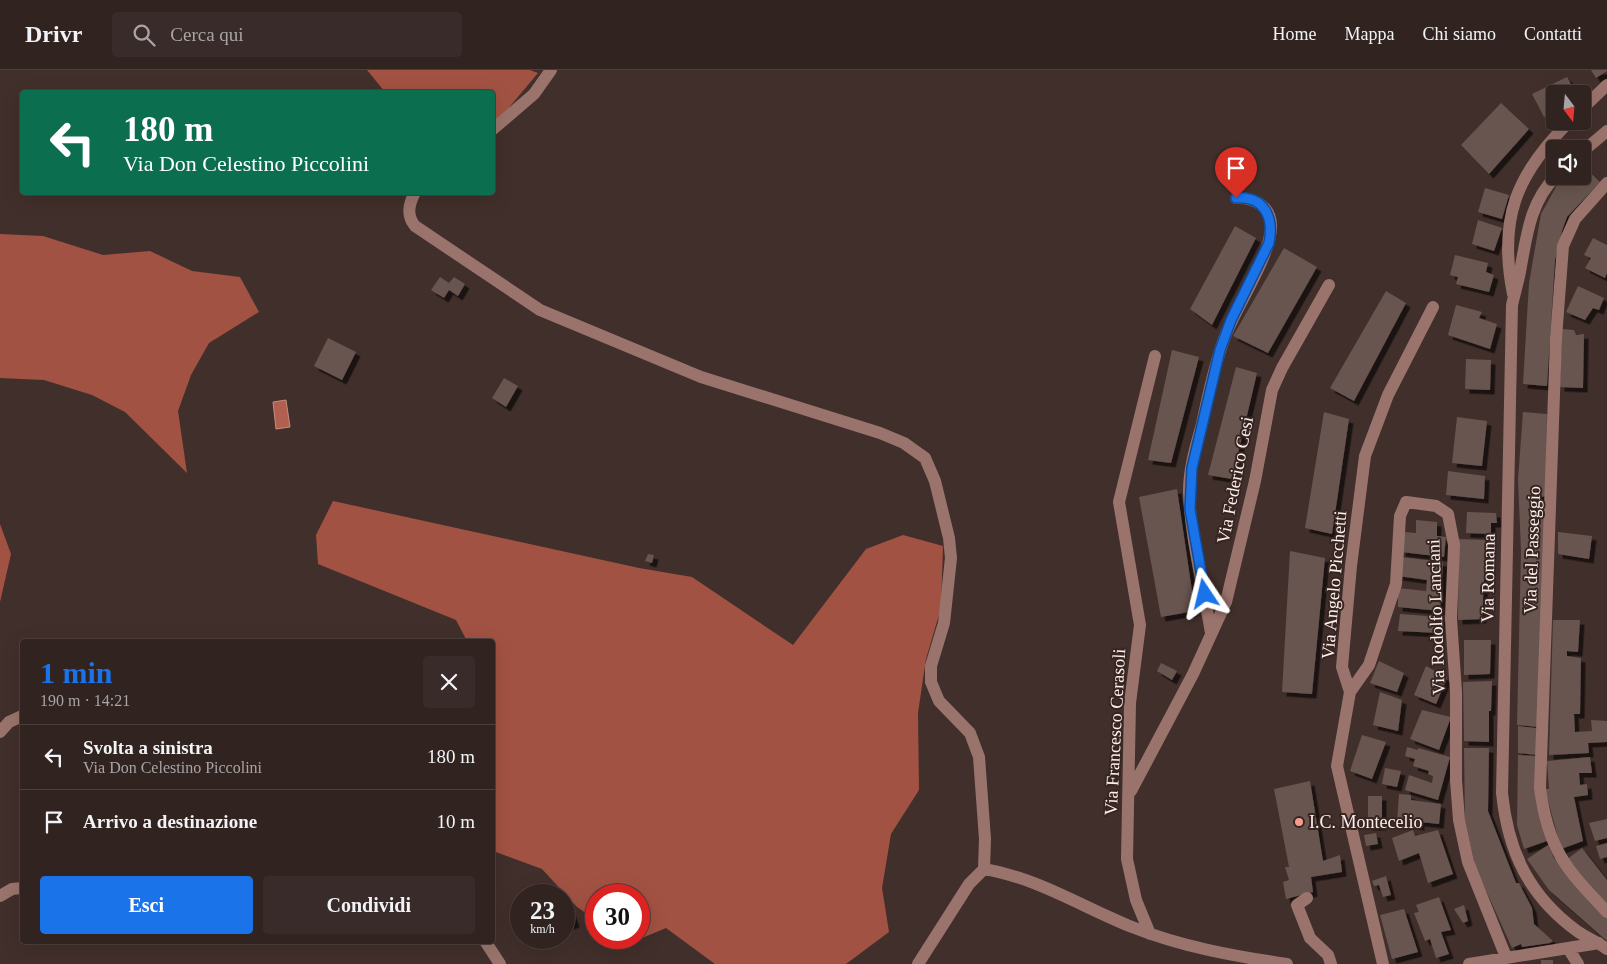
<!DOCTYPE html>
<html lang="it">
<head>
<meta charset="utf-8">
<style>
  body { margin:0; font-family:"Times New Roman",serif; background:#392b29; color:#f1f3f6; height:100vh; display:flex; flex-direction:column; font-size:19px; white-space:nowrap }
  * { box-sizing:border-box; margin:0 }
  p { font-size:16px; color:#a8a4a5 }
  .icon { flex:none; width:28px; height:28px; fill:none; stroke:currentColor; stroke-width:2; stroke-linecap:round; stroke-linejoin:round }
  .map { position:relative; flex:1; overflow:hidden }
  .sheet { position:absolute; left:20px; top:569px; width:475px; height:305px; display:flex; flex-direction:column; background:#312320; border-radius:5px; box-shadow:0 5px 20px #0002,0 0 0 1px #4c403e }
  .sheet>* { flex:none }
  .banner { position:absolute; left:20px; top:20px; width:475px; height:105px; border-radius:5px; box-shadow:0 5px 20px #0002,0 0 0 1px #4c403e; background:#0b6e4f; color:#fff; overflow:hidden }
  .needle { width:32px; rotate:164deg }
  .tools { position:absolute; left:1546px; top:15px; display:grid; gap:10px }
  .tools a { display:grid; place-items:center; width:45px; height:45px; border-radius:5px; background:#312320; box-shadow:0 5px 20px #0002,0 0 0 1px #4c403e; font-size:25px }
  .speed { position:absolute; left:510px; top:814px; display:flex; gap:10px; font-size:25px; font-weight:700; text-align:center }
  .speed>* { display:grid; place-content:center; width:65px; height:65px; border-radius:50%; background:#312320; box-shadow:0 5px 20px #0002,0 0 0 1px #4c403e; line-height:1 }
  .speed small { font-size:12px; font-weight:400 }
  .speed .limit { border:8px solid #d22; background:#fff; color:#111 }
  .pin { position:absolute; display:grid; place-items:center; width:42px; height:42px; color:#fff; margin:-51px -21px; border-radius:50% 50% 50% 0; rotate:-45deg; box-shadow:0 0 5px #0007 }
  .pin .icon { rotate:45deg }
  .me { position:absolute; width:55px; margin:-28px; rotate:350deg; stroke-linejoin:round; filter:drop-shadow(0 0 4px #0008) }
  .turn { display:flex; align-items:center; gap:18px; height:105px; padding:0 20px; font-size:22px }
  .turn .icon { width:65px; height:65px; stroke-width:2.5 }
  .turn b { display:block; font-size:35px; line-height:42px }
  .round { display:grid; place-items:center; flex:none; width:52px; height:52px; border-radius:5px; background:#392b29 }
  .summary { display:flex; align-items:center; justify-content:space-between; height:85px; padding:0 20px }
  h1 { font-size:30px; font-weight:600; line-height:38px; color:#1a73e8 }
  .primary-button { display:flex; gap:10px; margin-top:auto; padding:10px 20px }
  .primary-button a { flex:1; height:58px; border-radius:5px; background:#1a73e8; color:#fff; font-size:20px; font-weight:600; line-height:58px; text-align:center }
  .primary-button a+a { background:#392b29; color:#f1f3f6 }
  ul { padding:0; list-style:none }
  li { display:flex; align-items:center; gap:15px; height:65px; padding:0 20px; border-top:1px solid #4c403e }
  li div { flex:1 }
  li b { display:block; font-size:19px }
  li em { font-style:normal }
  header { display:flex; align-items:center; gap:30px; box-sizing:border-box; height:70px; padding:0 25px; background:#312320; border-bottom:1px solid #4c403e }
  header strong { font-size:24px }
  nav { display:flex; gap:28px; margin-inline-start:auto; font-size:18px }
  .search { width:350px; height:45px; background:#392b29; display:flex; align-items:center; gap:12px; box-sizing:border-box; padding:0 18px; border-radius:5px; color:#a8a4a5; font-size:19px }
  .map>svg:first-child { display:block }
  .forest { fill:#a25243 }
  .water { fill:#b16050; stroke:#c88b7f }
  .building { fill:#685450; filter:url(#shadow) }
  .lines { fill:none; stroke-linecap:round; stroke-linejoin:round }
  .minor { stroke:#9a746c; stroke-width:12 }
  .route-casing { stroke:#114b97; stroke-width:12 }
  .route { stroke:#1a73e8; stroke-width:9 }
  .poi-dot { fill:#f49d8c; stroke:#362521; stroke-width:2 }
  .labels { text-anchor:middle; dominant-baseline:central; stroke-width:4; stroke-linejoin:round; paint-order:stroke }
  .street-label { font-size:18px; fill:#fdf0ed; stroke:#362521 }
  .poi-label { font-size:18px; fill:#fdf0ed; stroke:#362521; text-anchor:start }
</style>
</head>
<body>
<header>
<strong>Drivr</strong>
<div class="search"><svg class="icon" aria-label="search" viewBox="0 0 24 24"><circle cx="10" cy="10" r="6"/><path d="M15 15l6 6"/></svg>Cerca qui</div>
<nav><a>Home</a><a>Mappa</a><a>Chi siamo</a><a>Contatti</a></nav>
</header>
<div class="map">
<svg width="1607" height="894" viewBox="0 0 1607 894">
  <defs>
    <filter id="shadow"><feDropShadow dx="4.5" dy="4.5" stdDeviation="0" flood-color="#0009"/></filter>
  </defs>
  <rect width="100%" height="100%" fill="#412f2b"/>
  <path class="forest" d="M 367,0 L 530,0 L 538,3 L 502,46 L 493,53 L 492,22 L 385,22 Z
    M 0,164 L 43,166 L 103,185 L 150,181 L 192,201 L 240,207 L 259,242 L 209,273 L 191,305 L 178,341 L 187,403 L 125,342 L 92,325 L 44,310 L 0,308 Z
    M 333,431 L 639,498 L 692,507 L 793,575 L 866,479 L 903,465 L 943,476 L 941,538 L 926,589 L 918,643 L 919,720 L 891,764 L 882,818 L 889,862 L 846,894 L 715,894 L 666,858 L 630,873 L 622,868 L 639,868 L 639,825 L 596,825 L 596,850 L 577,837 L 542,799 L 493,781 L 492,636 L 496,629 L 493,622 L 492,571 L 467,571 L 456,550 L 318,494 L 316,465 Z
    M 0,454 L 11,484 L 0,532 Z"/>
  <path class="water" d="M 286,330 L 290,357 L 276,359 L 273,332 Z"/>
  <path class="building" d="M 1591,0 L 1607,0 L 1607,1 L 1596,8 Z
    M 1567,7 L 1576,24 L 1555,24 L 1555,41 L 1544,47 L 1532,24 Z
    M 1501,33 L 1529,59 L 1489,104 L 1461,75 Z
    M 1582,95 L 1600,112 L 1567,147 L 1562,161 L 1555,190 L 1547,316 L 1523,314 L 1529,213 L 1541,144 L 1557,115 L 1568,106 L 1582,106 Z
    M 1485,118 L 1509,125 L 1502,149 L 1478,142 Z
    M 1478,150 L 1502,158 L 1494,181 L 1472,174 Z
    M 1235,156 L 1256,168 L 1212,255 L 1190,239 Z
    M 1593,168 L 1607,175 L 1607,203 L 1605,208 L 1585,198 L 1591,188 L 1584,185 Z
    M 1284,178 L 1317,197 L 1268,283 L 1233,266 Z
    M 1455,185 L 1488,193 L 1486,202 L 1494,205 L 1489,222 L 1456,214 L 1458,207 L 1450,205 Z
    M 440,207 L 449,213 L 454,207 L 465,214 L 458,226 L 449,220 L 444,228 L 431,220 Z
    M 1578,216 L 1604,228 L 1599,240 L 1593,238 L 1585,250 L 1566,242 Z
    M 1386,221 L 1406,233 L 1354,331 L 1330,318 Z
    M 1456,235 L 1482,242 L 1479,248 L 1497,254 L 1490,279 L 1448,265 Z
    M 1562,259 L 1574,260 L 1576,265 L 1584,264 L 1583,318 L 1560,317 Z
    M 328,268 L 356,282 L 342,310 L 314,296 Z
    M 1172,280 L 1199,287 L 1171,393 L 1148,390 Z
    M 1466,289 L 1491,290 L 1490,320 L 1465,319 Z
    M 1236,297 L 1257,303 L 1232,409 L 1208,405 Z
    M 504,308 L 518,316 L 506,337 L 492,328 Z
    M 1324,342 L 1349,349 L 1332,464 L 1305,458 Z
    M 1523,342 L 1547,344 L 1546,426 L 1541,427 L 1546,461 L 1538,657 L 1517,655 L 1521,481 L 1518,409 Z
    M 1457,347 L 1487,351 L 1482,396 L 1452,393 Z
    M 1448,401 L 1485,406 L 1484,429 L 1446,425 Z
    M 1177,419 L 1195,541 L 1161,547 L 1139,427 Z
    M 1467,442 L 1496,443 L 1497,453 L 1491,453 L 1491,464 L 1466,463 Z
    M 1416,450 L 1437,452 L 1437,466 L 1446,467 L 1444,487 L 1401,482 L 1404,462 L 1416,463 Z
    M 1558,462 L 1592,466 L 1589,489 L 1558,484 Z
    M 1459,469 L 1486,470 L 1482,549 L 1458,550 Z
    M 1290,481 L 1325,488 L 1312,624 L 1282,622 Z
    M 648,484 L 654,485 L 652,493 L 645,491 Z
    M 1401,487 L 1443,492 L 1440,541 L 1398,537 L 1398,518 L 1426,521 L 1427,510 L 1398,506 Z
    M 1400,544 L 1441,547 L 1439,563 L 1398,561 Z
    M 1553,550 L 1580,550 L 1578,582 L 1567,581 L 1567,586 L 1581,588 L 1580,644 L 1574,644 L 1575,662 L 1592,661 L 1591,650 L 1607,651 L 1607,672 L 1588,673 L 1589,683 L 1549,685 Z
    M 1464,570 L 1491,570 L 1490,604 L 1464,605 Z
    M 1379,591 L 1404,603 L 1397,622 L 1370,613 Z
    M 1161,593 L 1177,601 L 1172,610 L 1157,601 Z
    M 1426,596 L 1447,608 L 1436,634 L 1414,625 Z
    M 1492,611 L 1491,641 L 1489,641 L 1489,672 L 1464,671 L 1463,612 Z
    M 1380,622 L 1402,630 L 1398,661 L 1373,655 Z
    M 1422,640 L 1451,647 L 1439,680 L 1410,669 Z
    M 1518,656 L 1536,658 L 1537,685 L 1518,683 Z
    M 1362,665 L 1386,672 L 1372,709 L 1350,701 Z
    M 1407,677 L 1418,680 L 1418,678 L 1450,687 L 1438,730 L 1405,720 L 1409,705 L 1432,713 L 1433,706 L 1428,704 L 1429,701 L 1413,696 L 1415,689 L 1405,686 Z
    M 1464,678 L 1489,678 L 1488,741 L 1516,813 L 1519,813 L 1532,838 L 1534,854 L 1553,871 L 1550,873 L 1522,877 L 1521,874 L 1512,878 L 1475,796 L 1465,750 Z
    M 1518,685 L 1537,686 L 1547,771 L 1524,779 L 1517,755 Z
    M 1590,687 L 1592,703 L 1579,703 L 1580,715 L 1587,714 L 1588,725 L 1574,727 L 1583,771 L 1561,779 L 1545,719 L 1549,719 L 1547,691 Z
    M 1385,698 L 1401,701 L 1397,717 L 1382,714 Z
    M 1310,711 L 1323,791 L 1340,785 L 1342,802 L 1311,807 L 1313,822 L 1286,829 L 1283,812 L 1289,810 L 1285,797 L 1289,797 L 1274,719 Z
    M 1399,724 L 1411,725 L 1411,730 L 1441,734 L 1439,754 L 1420,752 L 1420,756 L 1397,753 Z
    M 1368,726 L 1382,726 L 1382,756 L 1368,756 Z
    M 1607,749 L 1607,768 L 1595,771 L 1589,753 Z
    M 1413,760 L 1415,766 L 1438,760 L 1453,804 L 1428,813 L 1419,783 L 1399,791 L 1392,768 Z
    M 1376,763 L 1378,774 L 1366,776 L 1364,765 Z
    M 1607,773 L 1607,787 L 1600,789 L 1596,776 Z
    M 1548,775 L 1554,788 L 1607,845 L 1607,871 L 1549,820 L 1527,789 Z
    M 1582,778 L 1607,810 L 1607,838 L 1566,790 Z
    M 1386,806 L 1391,825 L 1383,827 L 1379,815 L 1374,816 L 1372,811 Z
    M 1439,827 L 1451,860 L 1441,862 L 1449,884 L 1436,888 L 1430,869 L 1425,871 L 1414,843 L 1419,842 L 1416,835 Z
    M 567,828 L 575,853 L 564,857 L 564,829 Z
    M 1464,835 L 1468,851 L 1463,853 L 1454,839 Z
    M 1404,839 L 1418,882 L 1392,889 L 1380,845 Z
    M 1541,890 L 1553,890 L 1553,894 L 1541,894 Z"/>
  <g class="lines">
    <path class="minor" d="M 1582,39 L 1607,15
      M 492,60 L 534,24 L 551,0
      M 1582,82 L 1607,61
      M 1556,106 C 1531,131 1527,163 1521,196 C 1519,209 1515,222 1512,235 L 1502,723 C 1508,782 1529,826 1577,861 C 1587,868 1598,872 1607,879
      M 1607,113 L 1575,149 L 1563,176 L 1556,268 L 1540,718 C 1548,780 1566,799 1607,842
      M 415,122 C 409,134 406,145 415,156 L 540,240 L 701,307 L 880,363 L 904,373 L 925,388 L 935,411 L 949,468 L 951,488 L 944,553 L 931,596 L 931,612 L 939,631 L 970,663 L 979,687 L 985,769 L 984,799 L 969,814 L 918,894
      M 1513,224 C 1498,149 1516,104 1570,51
      M 1211,563 C 1204,519 1190,465 1189,421 C 1189,398 1196,376 1202,354 C 1208,325 1214,297 1224,269 C 1235,238 1270,187 1271,158 C 1272,137 1255,127 1236,128
      M 1350,622 L 1369,595 L 1396,514 L 1400,446 L 1406,432 L 1436,436 L 1448,444 L 1454,475 L 1451,549 L 1456,622 L 1456,710 L 1459,750 L 1468,792 L 1506,887
      M 0,662 L 9,652 L 22,646
      M 1131,721 L 1193,604 L 1226,532 L 1255,411 L 1272,320 L 1282,298 L 1329,215
      M 984,799 C 1038,808 1082,837 1132,857 C 1182,877 1234,886 1287,894
      M 0,826 L 12,819 L 22,818
      M 1307,828 L 1297,835 L 1310,868 L 1328,885 L 1331,894
      M 1150,864 L 1136,830 L 1127,789 L 1130,633 L 1140,555 L 1119,432 L 1155,286
      M 485,871 L 500,894
      M 1568,878 L 1578,894
      M 1383,894 L 1337,696 L 1350,622 L 1342,597 L 1351,496 L 1365,386 L 1388,325 L 1433,237
      M 1469,894 L 1599,873"/>
  </g>
  <g class="lines">
    <defs>
      <path id="route" d="M 1205,524 L 1190,439 L 1192,398 L 1220,280 L 1231,250 L 1269,173 C 1274,148 1265,126 1236,128"/>
    </defs>
    <use href="#route" class="route-casing"/>
    <use href="#route" class="route"/>
  </g>
  <circle class="poi-dot" cx="1299" cy="752" r="5"/>
  <g class="labels">
    <g class="street-label">
      <text transform="translate(1235 410) rotate(-79)">Via Federico Cesi</text>
      <text transform="translate(1532 480) rotate(-88)">Via del Passeggio</text>
      <text transform="translate(1488 508) rotate(-89)">Via Romana</text>
      <text transform="translate(1334 515) rotate(-85)">Via Angelo Picchetti</text>
      <text transform="translate(1436 547) rotate(-92)">Via Rodolfo Lanciani</text>
      <text transform="translate(1115 662) rotate(-87)">Via Francesco Cerasoli</text>
    </g>
    <g class="poi-label">
      <text x="1309" y="752">I.C. Montecelio</text>
    </g>
  </g>
</svg>
<div class="tools">
<a><svg class="needle" viewBox="-14 -14 28 28"><path d="M0-13l5 13h-10z" fill="#e53935"/><path d="M0 13l5-13h-10z" fill="#a8a4a5"/></svg></a>
<a><svg class="icon" aria-label="sound" viewBox="0 0 24 24"><path d="M4 9h4l5-4v14l-5-4H4zM17 9q2 3 0 6"/></svg></a>
</div>
<div class="speed"><div>23<small>km/h</small></div><div class="limit">30</div></div>
<div class="pin" style="left:1236px;top:128px;background:#d93025"><svg class="icon" aria-label="arrive" viewBox="0 0 24 24"><path d="M6 21V4h12l-3 4 3 4H6"/></svg></div>
<svg class="me" style="left:1205px;top:524px" viewBox="-20 -20 40 40"><path d="M0-17L14 15 0 8-14 15z" fill="#1a73e8" stroke="#fff" stroke-width="4"/></svg>
<div class="banner">
<div class="turn"><svg class="icon" aria-label="left" viewBox="0 0 24 24"><path d="M17 20v-9H6M10 6l-5 5 5 5"/></svg><div><b>180 m</b>Via Don Celestino Piccolini</div></div>
</div>
<section class="sheet">
<div class="summary"><div><h1>1 min</h1><p>190 m · 14:21</p></div><a class="round"><svg class="icon" aria-label="close" viewBox="0 0 24 24"><path d="M6 6l12 12M18 6L6 18"/></svg></a></div>
<ul>
<li><svg class="icon" aria-label="left" viewBox="0 0 24 24"><path d="M17 20v-9H6M10 6l-5 5 5 5"/></svg><div><b>Svolta a sinistra</b><p>Via Don Celestino Piccolini</p></div><em>180 m</em></li>
<li><svg class="icon" aria-label="arrive" viewBox="0 0 24 24"><path d="M6 21V4h12l-3 4 3 4H6"/></svg><div><b>Arrivo a destinazione</b></div><em>10 m</em></li>
</ul>
<div class="primary-button"><a>Esci</a><a>Condividi</a></div>
</section>
</div>
</body>
</html>
